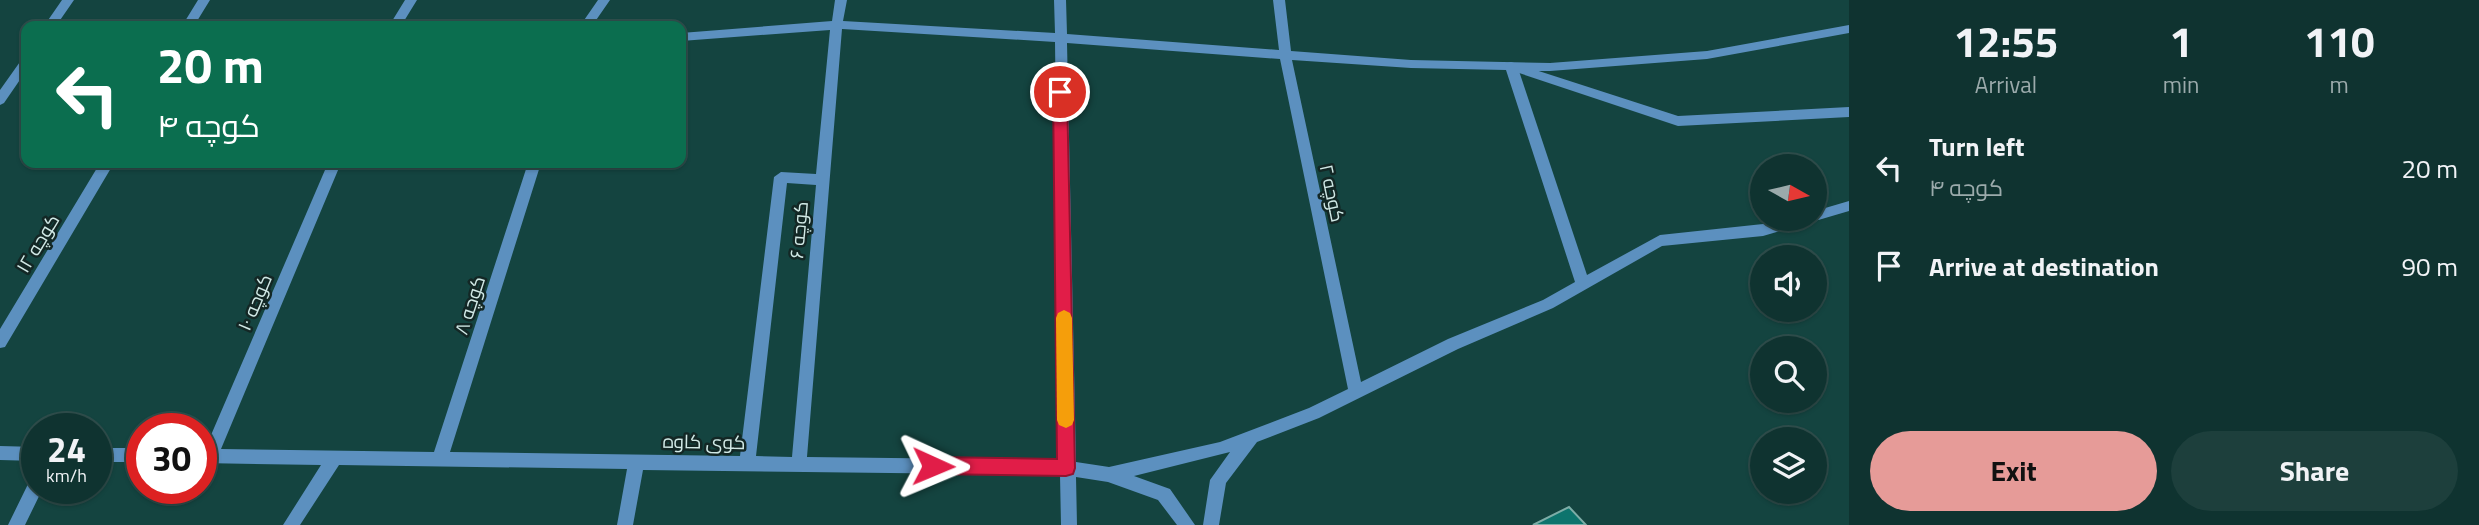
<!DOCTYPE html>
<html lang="en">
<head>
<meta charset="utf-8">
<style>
  body { margin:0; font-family:"Titillium Web",Cairo,sans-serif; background:#1d3f3c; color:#f1f3f6; height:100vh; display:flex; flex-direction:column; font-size:26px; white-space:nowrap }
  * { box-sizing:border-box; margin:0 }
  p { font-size:23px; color:#9baaab }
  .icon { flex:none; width:38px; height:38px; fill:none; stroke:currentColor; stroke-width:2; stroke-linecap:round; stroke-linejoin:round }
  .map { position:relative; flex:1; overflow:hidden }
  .sheet { display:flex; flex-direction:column; background:#0f3330; width:630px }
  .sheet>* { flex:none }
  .banner { position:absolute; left:21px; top:21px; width:665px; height:147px; border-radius:14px; box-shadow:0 2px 5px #0004,0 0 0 2px #2f4e4c; background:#0b6e4f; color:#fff; overflow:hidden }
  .needle { width:46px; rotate:98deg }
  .controls { position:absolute; left:1750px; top:154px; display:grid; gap:14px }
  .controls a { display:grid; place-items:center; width:77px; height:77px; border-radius:50%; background:#0f3330; box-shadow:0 2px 5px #0004,0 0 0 2px #2f4e4c; font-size:35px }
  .speed { position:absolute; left:21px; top:413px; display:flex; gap:14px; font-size:35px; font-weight:700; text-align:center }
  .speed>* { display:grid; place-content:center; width:91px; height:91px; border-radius:50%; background:#0f3330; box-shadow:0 2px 5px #0004,0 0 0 2px #2f4e4c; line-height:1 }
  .speed small { font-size:18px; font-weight:400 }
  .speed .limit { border:10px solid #d22; background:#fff; color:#111 }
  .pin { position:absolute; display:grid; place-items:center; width:60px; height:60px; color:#fff; margin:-30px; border:4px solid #fff; border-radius:50%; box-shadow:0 2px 7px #0007 }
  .me { position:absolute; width:77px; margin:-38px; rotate:91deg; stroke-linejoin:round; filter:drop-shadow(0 0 5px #0008) }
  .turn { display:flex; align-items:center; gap:24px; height:147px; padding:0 21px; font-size:32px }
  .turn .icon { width:91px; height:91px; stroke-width:2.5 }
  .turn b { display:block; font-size:49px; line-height:60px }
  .eta { display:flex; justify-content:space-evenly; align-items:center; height:119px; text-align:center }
  .eta b { font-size:42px; font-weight:700; line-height:49px }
  .primary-button { display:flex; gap:14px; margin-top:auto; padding:14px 21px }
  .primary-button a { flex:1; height:80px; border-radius:42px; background:#e69b98; color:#111; font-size:28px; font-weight:700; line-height:80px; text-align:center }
  .primary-button a+a { background:#1d3f3c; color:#f1f3f6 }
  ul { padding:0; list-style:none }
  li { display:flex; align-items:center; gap:21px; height:98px; padding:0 21px }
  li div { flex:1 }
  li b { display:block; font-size:26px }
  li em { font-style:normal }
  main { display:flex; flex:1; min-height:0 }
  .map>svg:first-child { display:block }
  .building { fill:#0d746d; stroke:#7dada7; stroke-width:2 }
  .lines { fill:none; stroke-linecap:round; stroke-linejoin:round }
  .service { fill:#5c90bf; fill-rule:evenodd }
  .minor { fill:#5c90bf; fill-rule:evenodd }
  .route { fill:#e11d48; stroke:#92132f; stroke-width:2 }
  .slow { fill:#f59e0b }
  .labels { text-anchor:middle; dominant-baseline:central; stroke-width:5; stroke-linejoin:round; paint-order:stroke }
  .street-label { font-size:19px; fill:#d1e9e6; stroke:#132725 }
</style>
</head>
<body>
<main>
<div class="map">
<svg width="1849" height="525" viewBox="0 0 1849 525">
  <rect width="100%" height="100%" fill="#144440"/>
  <path class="building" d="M 1569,507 L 1586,525 L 1533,525 Z"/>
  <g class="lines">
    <path class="service" d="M 1511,62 L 1678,116 L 1849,107 L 1849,117 L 1678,126 L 1507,69 L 1505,66 L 1507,63 Z"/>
    <path class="minor" d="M 62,0 L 74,0 L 56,26 L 44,26 Z
      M 198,0 L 210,0 L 194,26 L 182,26 Z
      M 405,0 L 417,0 L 401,26 L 389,26 Z
      M 598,0 L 610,0 L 592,26 L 580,26 Z
      M 835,0 L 847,0 L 843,21 L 1055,33 L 1054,0 L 1066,0 L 1067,34 L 1279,50 L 1273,0 L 1285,0 L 1291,51 L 1411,60 L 1550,63 L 1707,51 L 1849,25 L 1849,33 L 1707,59 L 1550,71 L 1519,71 L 1587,275 L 1660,235 L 1763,224 L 1784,219 L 1815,219 L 1815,211 L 1849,201 L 1849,211 L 1815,221 L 1810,220 L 1804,224 L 1763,236 L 1662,246 L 1553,308 L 1458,349 L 1319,418 L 1257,442 L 1226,483 L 1219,525 L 1203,525 L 1210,480 L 1230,452 L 1134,476 L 1170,489 L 1195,525 L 1177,525 L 1158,500 L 1108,482 L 1076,477 L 1077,525 L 1061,525 L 1060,475 L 643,470 L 633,525 L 617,525 L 627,469 L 339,465 L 300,525 L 283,525 L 321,465 L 201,463 L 201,449 L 205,449 L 328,163 L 341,163 L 221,449 L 434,452 L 528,163 L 541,163 L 450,452 L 740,456 L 774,177 L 781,172 L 816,174 L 830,30 L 681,41 L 681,33 L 832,21 ZM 842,29 L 1055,42 L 1060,460 L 807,457 ZM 1067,43 L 1280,59 L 1348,389 L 1309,408 L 1220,442 L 1109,467 L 1076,462 ZM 1292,60 L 1411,68 L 1506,70 L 1575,282 L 1543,300 L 1448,339 L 1361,382 ZM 787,183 L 816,185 L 792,457 L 756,456 Z
      M 26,58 L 26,71 L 4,103 L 0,105 L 0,90 L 22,59 Z
      M 100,163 L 114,163 L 5,347 L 0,348 L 0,329 Z
      M 0,446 L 37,447 L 37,461 L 0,460 Z
      M 96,448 L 142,448 L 142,462 L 96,462 Z
      M 37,475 L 37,488 L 43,488 L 25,525 L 8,525 L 31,478 Z"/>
  </g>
  <path class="route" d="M 1060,86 L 1067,92 L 1075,468 L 1073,474 L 1066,476 L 933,474 L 926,472 L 924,466 L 926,460 L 933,457 L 1057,459 L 1053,92 Z"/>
  <path class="slow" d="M 1064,310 L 1070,313 L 1072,318 L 1074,420 L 1072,425 L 1066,428 L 1059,425 L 1057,420 L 1056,318 L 1058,313 Z"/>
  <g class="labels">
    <g class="street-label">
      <text transform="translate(1333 193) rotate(78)">کوچه ۲</text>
      <text transform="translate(798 230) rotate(-85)">کوچه ۶</text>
      <text transform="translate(37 243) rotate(-59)">کوچه ۱۲</text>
      <text transform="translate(254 302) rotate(-67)">کوچه ۱۰</text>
      <text transform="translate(469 305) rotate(-72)">کوچه ۸</text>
      <text transform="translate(704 441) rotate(1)">کوی کاوه</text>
    </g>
  </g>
</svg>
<div class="controls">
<a><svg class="needle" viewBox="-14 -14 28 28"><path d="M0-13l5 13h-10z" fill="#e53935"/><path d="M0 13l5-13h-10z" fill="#9baaab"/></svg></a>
<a><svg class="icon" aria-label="sound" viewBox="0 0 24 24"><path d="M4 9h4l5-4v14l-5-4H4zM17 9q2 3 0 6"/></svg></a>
<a><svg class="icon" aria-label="search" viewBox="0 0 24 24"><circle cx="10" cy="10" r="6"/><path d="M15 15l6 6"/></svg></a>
<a><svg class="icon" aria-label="layers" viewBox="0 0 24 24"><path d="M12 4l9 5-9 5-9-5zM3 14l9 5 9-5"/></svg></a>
</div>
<div class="speed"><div>24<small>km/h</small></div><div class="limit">30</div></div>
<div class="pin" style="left:1060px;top:92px;background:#d93025"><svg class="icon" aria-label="arrive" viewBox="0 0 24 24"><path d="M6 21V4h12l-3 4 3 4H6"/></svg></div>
<svg class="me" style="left:933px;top:466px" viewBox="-20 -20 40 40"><path d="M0-17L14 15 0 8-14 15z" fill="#e11d48" stroke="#fff" stroke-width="4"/></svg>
<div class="banner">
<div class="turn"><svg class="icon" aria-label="left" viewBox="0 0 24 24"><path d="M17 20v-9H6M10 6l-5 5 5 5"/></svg><div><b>20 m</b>کوچه ۴</div></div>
</div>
</div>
<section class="sheet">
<div class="eta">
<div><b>12:55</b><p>Arrival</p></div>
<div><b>1</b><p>min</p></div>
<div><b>110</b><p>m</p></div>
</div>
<ul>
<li><svg class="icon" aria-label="left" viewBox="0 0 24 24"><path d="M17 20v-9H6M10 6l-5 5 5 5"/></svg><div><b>Turn left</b><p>کوچه ۴</p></div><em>20 m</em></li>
<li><svg class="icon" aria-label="arrive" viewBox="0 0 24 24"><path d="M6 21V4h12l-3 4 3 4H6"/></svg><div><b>Arrive at destination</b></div><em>90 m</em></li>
</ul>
<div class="primary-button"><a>Exit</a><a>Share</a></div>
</section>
</main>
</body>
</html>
